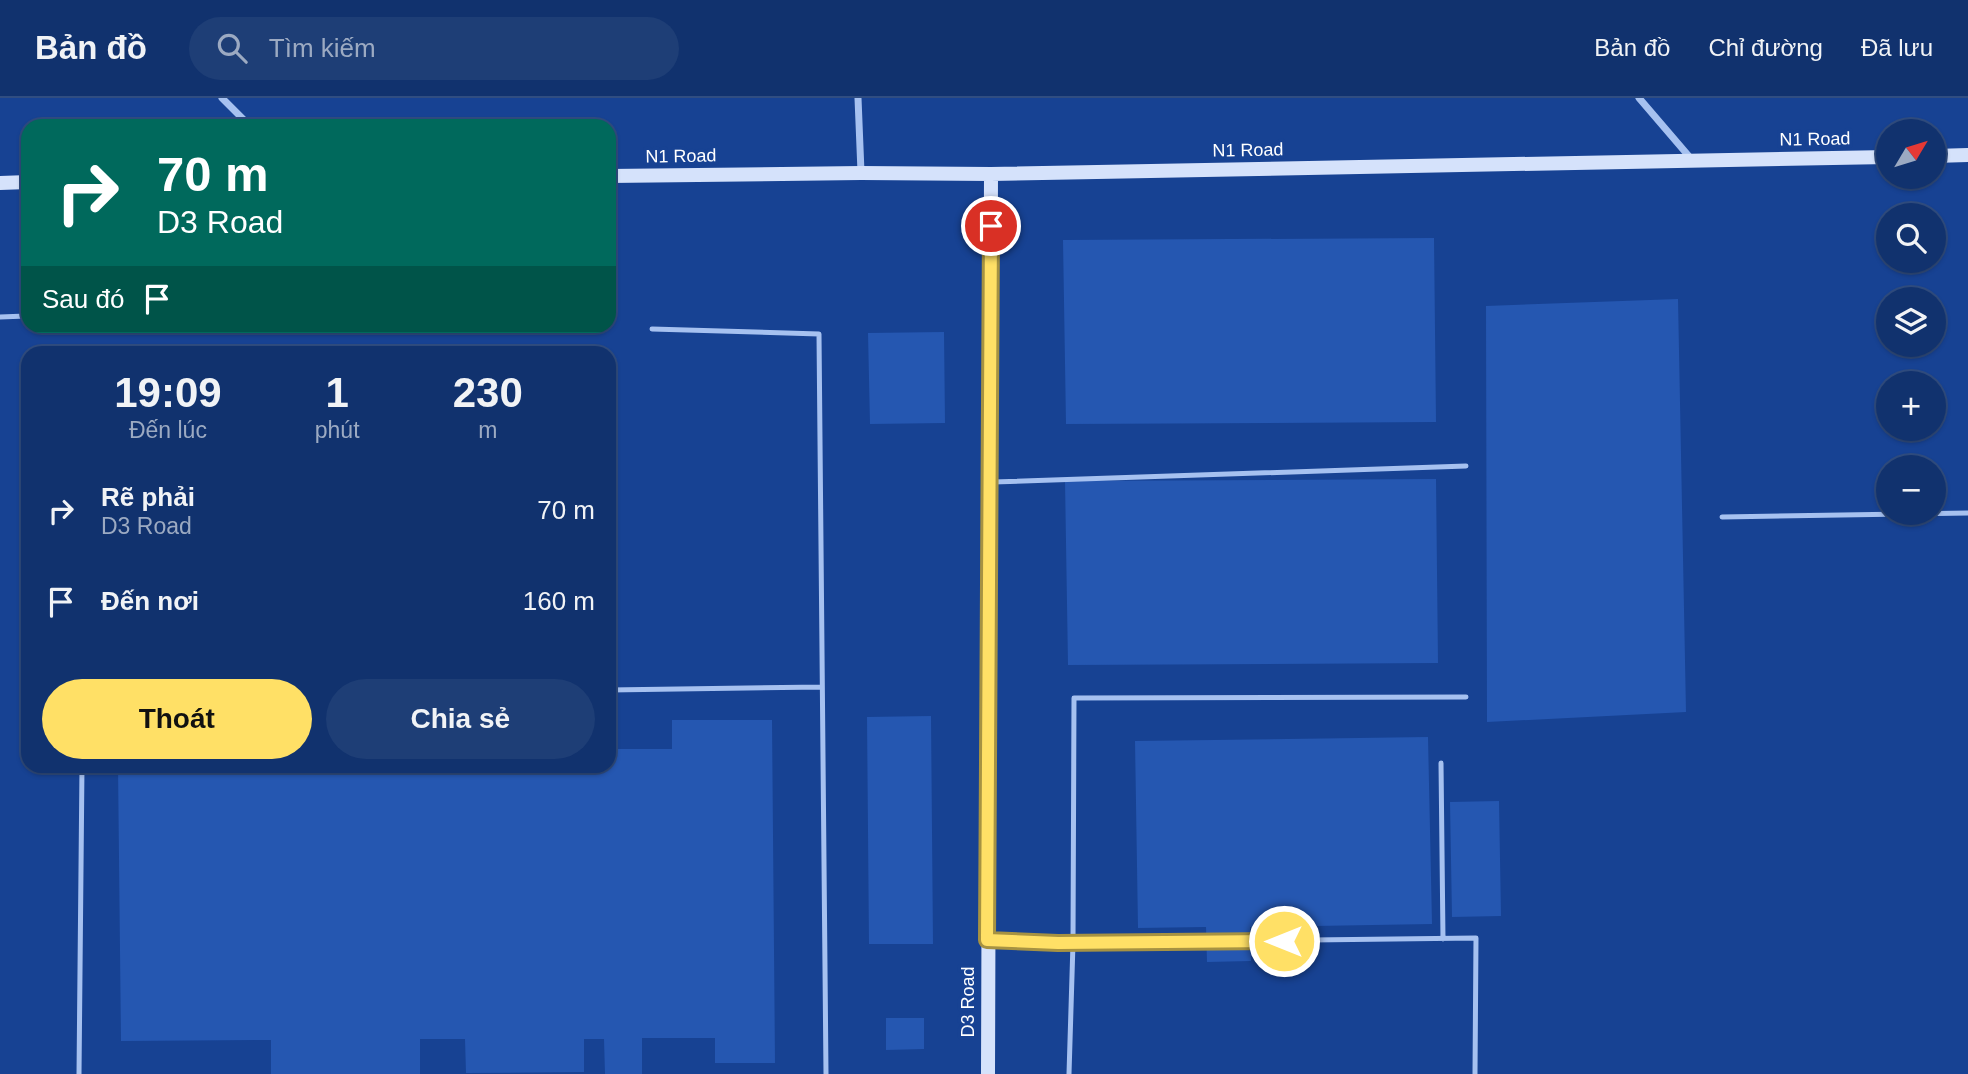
<!DOCTYPE html>
<html lang="vi">
<head>
<meta charset="utf-8">
<style>
  body { margin:0; font-family:Arial,sans-serif; background:#1e3e76; color:#f1f3f6; height:100vh; display:flex; flex-direction:column; font-size:26px; white-space:nowrap }
  * { box-sizing:border-box; margin:0 }
  p { font-size:23px; color:#9caac2 }
  .icon { flex:none; width:38px; height:38px; fill:none; stroke:currentColor; stroke-width:2; stroke-linecap:round; stroke-linejoin:round }
  .map { position:relative; flex:1; overflow:hidden }
  .panel { position:absolute; left:21px; top:248px; width:595px; height:427px; display:flex; flex-direction:column; background:#11326e; border-radius:21px; box-shadow:0 2px 5px #0004,0 0 0 2px #304d81 }
  .panel>* { flex:none }
  .hud { position:absolute; left:21px; top:21px; width:595px; height:214px; border-radius:21px; box-shadow:0 2px 5px #0004,0 0 0 2px #304d81; background:#00695c; color:#fff; overflow:hidden }
  .needle { width:46px; rotate:52deg }
  .buttons { position:absolute; left:1876px; top:21px; display:grid; gap:14px }
  .buttons a { display:grid; place-items:center; width:70px; height:70px; border-radius:50%; background:#11326e; box-shadow:0 2px 5px #0004,0 0 0 2px #304d81; font-size:35px }
  .pin { position:absolute; display:grid; place-items:center; width:60px; height:60px; color:#fff; margin:-30px; border:4px solid #fff; border-radius:50%; box-shadow:0 2px 7px #0007 }
  .me { position:absolute; width:77px; margin:-38px; rotate:270deg; stroke-linejoin:round; filter:drop-shadow(0 0 5px #0008) }
  .turn { display:flex; align-items:center; gap:24px; height:147px; padding:0 21px; font-size:32px }
  .turn .icon { width:91px; height:91px; stroke-width:2.5 }
  .turn b { display:block; font-size:49px; line-height:60px }
  .then { display:flex; align-items:center; height:66px; padding:0 21px; background:#0003; gap:14px; font-size:26px }
  .eta { display:flex; justify-content:space-evenly; align-items:center; height:119px; text-align:center }
  .eta b { font-size:42px; font-weight:600; line-height:49px }
  .primary-button { display:flex; gap:14px; margin-top:auto; padding:14px 21px }
  .primary-button a { flex:1; height:80px; border-radius:42px; background:#ffe066; color:#111; font-size:28px; font-weight:600; line-height:80px; text-align:center }
  .primary-button a+a { background:#1e3e76; color:#f1f3f6 }
  ul { padding:0; list-style:none }
  li { display:flex; align-items:center; gap:21px; height:91px; padding:0 21px }
  li div { flex:1 }
  li b { display:block; font-size:26px }
  li em { font-style:normal }
  header { display:flex; align-items:center; gap:42px; box-sizing:border-box; height:98px; padding:0 35px; background:#11326e; border-bottom:2px solid #304d81 }
  header strong { font-size:33px }
  nav { display:flex; gap:38px; margin-inline-start:auto; font-size:24px }
  .search { width:490px; height:63px; background:#1e3e76; display:flex; align-items:center; gap:18px; box-sizing:border-box; padding:0 24px; border-radius:38px; color:#9caac2; font-size:26px }
  .map>svg:first-child { display:block }
  .building { fill:#2557b1 }
  .lines { fill:none; stroke-linecap:round; stroke-linejoin:round }
  .lane { stroke:#a6c1f0; stroke-width:5 }
  .street { stroke:#a6c1f0; stroke-width:7 }
  .secondary { stroke:#d5e2fb; stroke-width:14 }
  .route-casing { stroke:#a69242; stroke-width:18 }
  .route { stroke:#ffe066; stroke-width:12 }
  .labels { text-anchor:middle; dominant-baseline:central; stroke-width:7; stroke-linejoin:round; paint-order:stroke }
  .street-label { font-size:18px; fill:#fff; stroke:#174293 }
</style>
</head>
<body>
<header>
<strong>Bản đồ</strong>
<div class="search"><svg class="icon" aria-label="search" viewBox="0 0 24 24"><circle cx="10" cy="10" r="6"/><path d="M15 15l6 6"/></svg>Tìm kiếm</div>
<nav><a>Bản đồ</a><a>Chỉ đường</a><a>Đã lưu</a></nav>
</header>
<div class="map">
<svg width="1968" height="976" viewBox="0 0 1968 976">
  <rect width="100%" height="100%" fill="#174293"/>
  <path class="building" d="M 1434,140 L 1436,324 L 1066,326 L 1063,142 Z
    M 1678,201 L 1686,614 L 1487,624 L 1486,208 Z
    M 944,234 L 945,325 L 870,326 L 868,235 Z
    M 1436,381 L 1438,565 L 1068,567 L 1065,383 Z
    M 931,618 L 933,846 L 869,846 L 867,619 Z
    M 672,622 L 772,622 L 775,965 L 715,965 L 715,940 L 642,940 L 642,976 L 605,976 L 604,941 L 584,941 L 584,974 L 466,975 L 465,941 L 420,941 L 420,976 L 271,976 L 271,942 L 121,943 L 118,668 L 609,668 L 609,651 L 672,651 Z
    M 1428,639 L 1432,826 L 1250,829 L 1251,863 L 1207,864 L 1206,829 L 1138,830 L 1135,643 Z
    M 1499,703 L 1501,818 L 1452,819 L 1450,704 Z
    M 886,920 L 924,920 L 924,951 L 886,952 Z"/>
  <g class="lines">
    <path class="lane" d="M 0,219 L 26,218
      M 652,231 L 819,236 L 826,976
      M 993,384 L 1466,368
      M 1722,419 L 1968,415
      M 609,592 L 822,589
      M 1441,665 L 1443,841
      M 988,843 L 1058,845 L 1476,840 L 1475,976
      M 79,976 L 82,668
      M 1069,976 L 1073,845 L 1074,600 L 1466,599"/>
    <path class="street" d="M 222,0 L 250,28
      M 858,0 L 861,74
      M 1639,0 L 1693,63"/>
    <path class="secondary" d="M 1934,58 L 1968,57
      M 609,78 L 861,75 L 991,76 L 1888,59
      M 0,85 L 28,84
      M 988,976 L 991,76"/>
  </g>
  <g class="lines">
    <defs>
      <path id="route" d="M 991,128 L 987,842 L 1058,845 L 1284,843"/>
    </defs>
    <use href="#route" class="route-casing"/>
    <use href="#route" class="route"/>
  </g>
  <g class="labels">
    <g class="street-label">
      <text transform="translate(1815 41) rotate(-1)">N1 Road</text>
      <text transform="translate(1248 52) rotate(-1)">N1 Road</text>
      <text transform="translate(681 58) rotate(-1)">N1 Road</text>
      <text transform="translate(968 904) rotate(-90)">D3 Road</text>
    </g>
  </g>
</svg>
<div class="buttons">
<a><svg class="needle" viewBox="-14 -14 28 28"><path d="M0-13l5 13h-10z" fill="#e53935"/><path d="M0 13l5-13h-10z" fill="#9caac2"/></svg></a>
<a><svg class="icon" aria-label="search" viewBox="0 0 24 24"><circle cx="10" cy="10" r="6"/><path d="M15 15l6 6"/></svg></a>
<a><svg class="icon" aria-label="layers" viewBox="0 0 24 24"><path d="M12 4l9 5-9 5-9-5zM3 14l9 5 9-5"/></svg></a>
<a>+</a>
<a>−</a>
</div>
<div class="pin" style="left:991px;top:128px;background:#d93025"><svg class="icon" aria-label="arrive" viewBox="0 0 24 24"><path d="M6 21V4h12l-3 4 3 4H6"/></svg></div>
<svg class="me" style="left:1284px;top:843px" viewBox="-20 -20 40 40"><circle r="17" fill="#ffe066" stroke="#fff" stroke-width="3"/><path d="M0-11L8 9 0 5-8 9z" fill="#fff"/></svg>
<div class="hud">
<div class="turn"><svg class="icon" aria-label="right" viewBox="0 0 24 24"><path d="M7 20v-9h11M14 6l5 5-5 5"/></svg><div><b>70 m</b>D3 Road</div></div>
<div class="then">Sau đó<svg class="icon" aria-label="arrive" viewBox="0 0 24 24"><path d="M6 21V4h12l-3 4 3 4H6"/></svg></div>
</div>
<section class="panel">
<div class="eta">
<div><b>19:09</b><p>Đến lúc</p></div>
<div><b>1</b><p>phút</p></div>
<div><b>230</b><p>m</p></div>
</div>
<ul>
<li><svg class="icon" aria-label="right" viewBox="0 0 24 24"><path d="M7 20v-9h11M14 6l5 5-5 5"/></svg><div><b>Rẽ phải</b><p>D3 Road</p></div><em>70 m</em></li>
<li><svg class="icon" aria-label="arrive" viewBox="0 0 24 24"><path d="M6 21V4h12l-3 4 3 4H6"/></svg><div><b>Đến nơi</b></div><em>160 m</em></li>
</ul>
<div class="primary-button"><a>Thoát</a><a>Chia sẻ</a></div>
</section>
</div>
</body>
</html>
